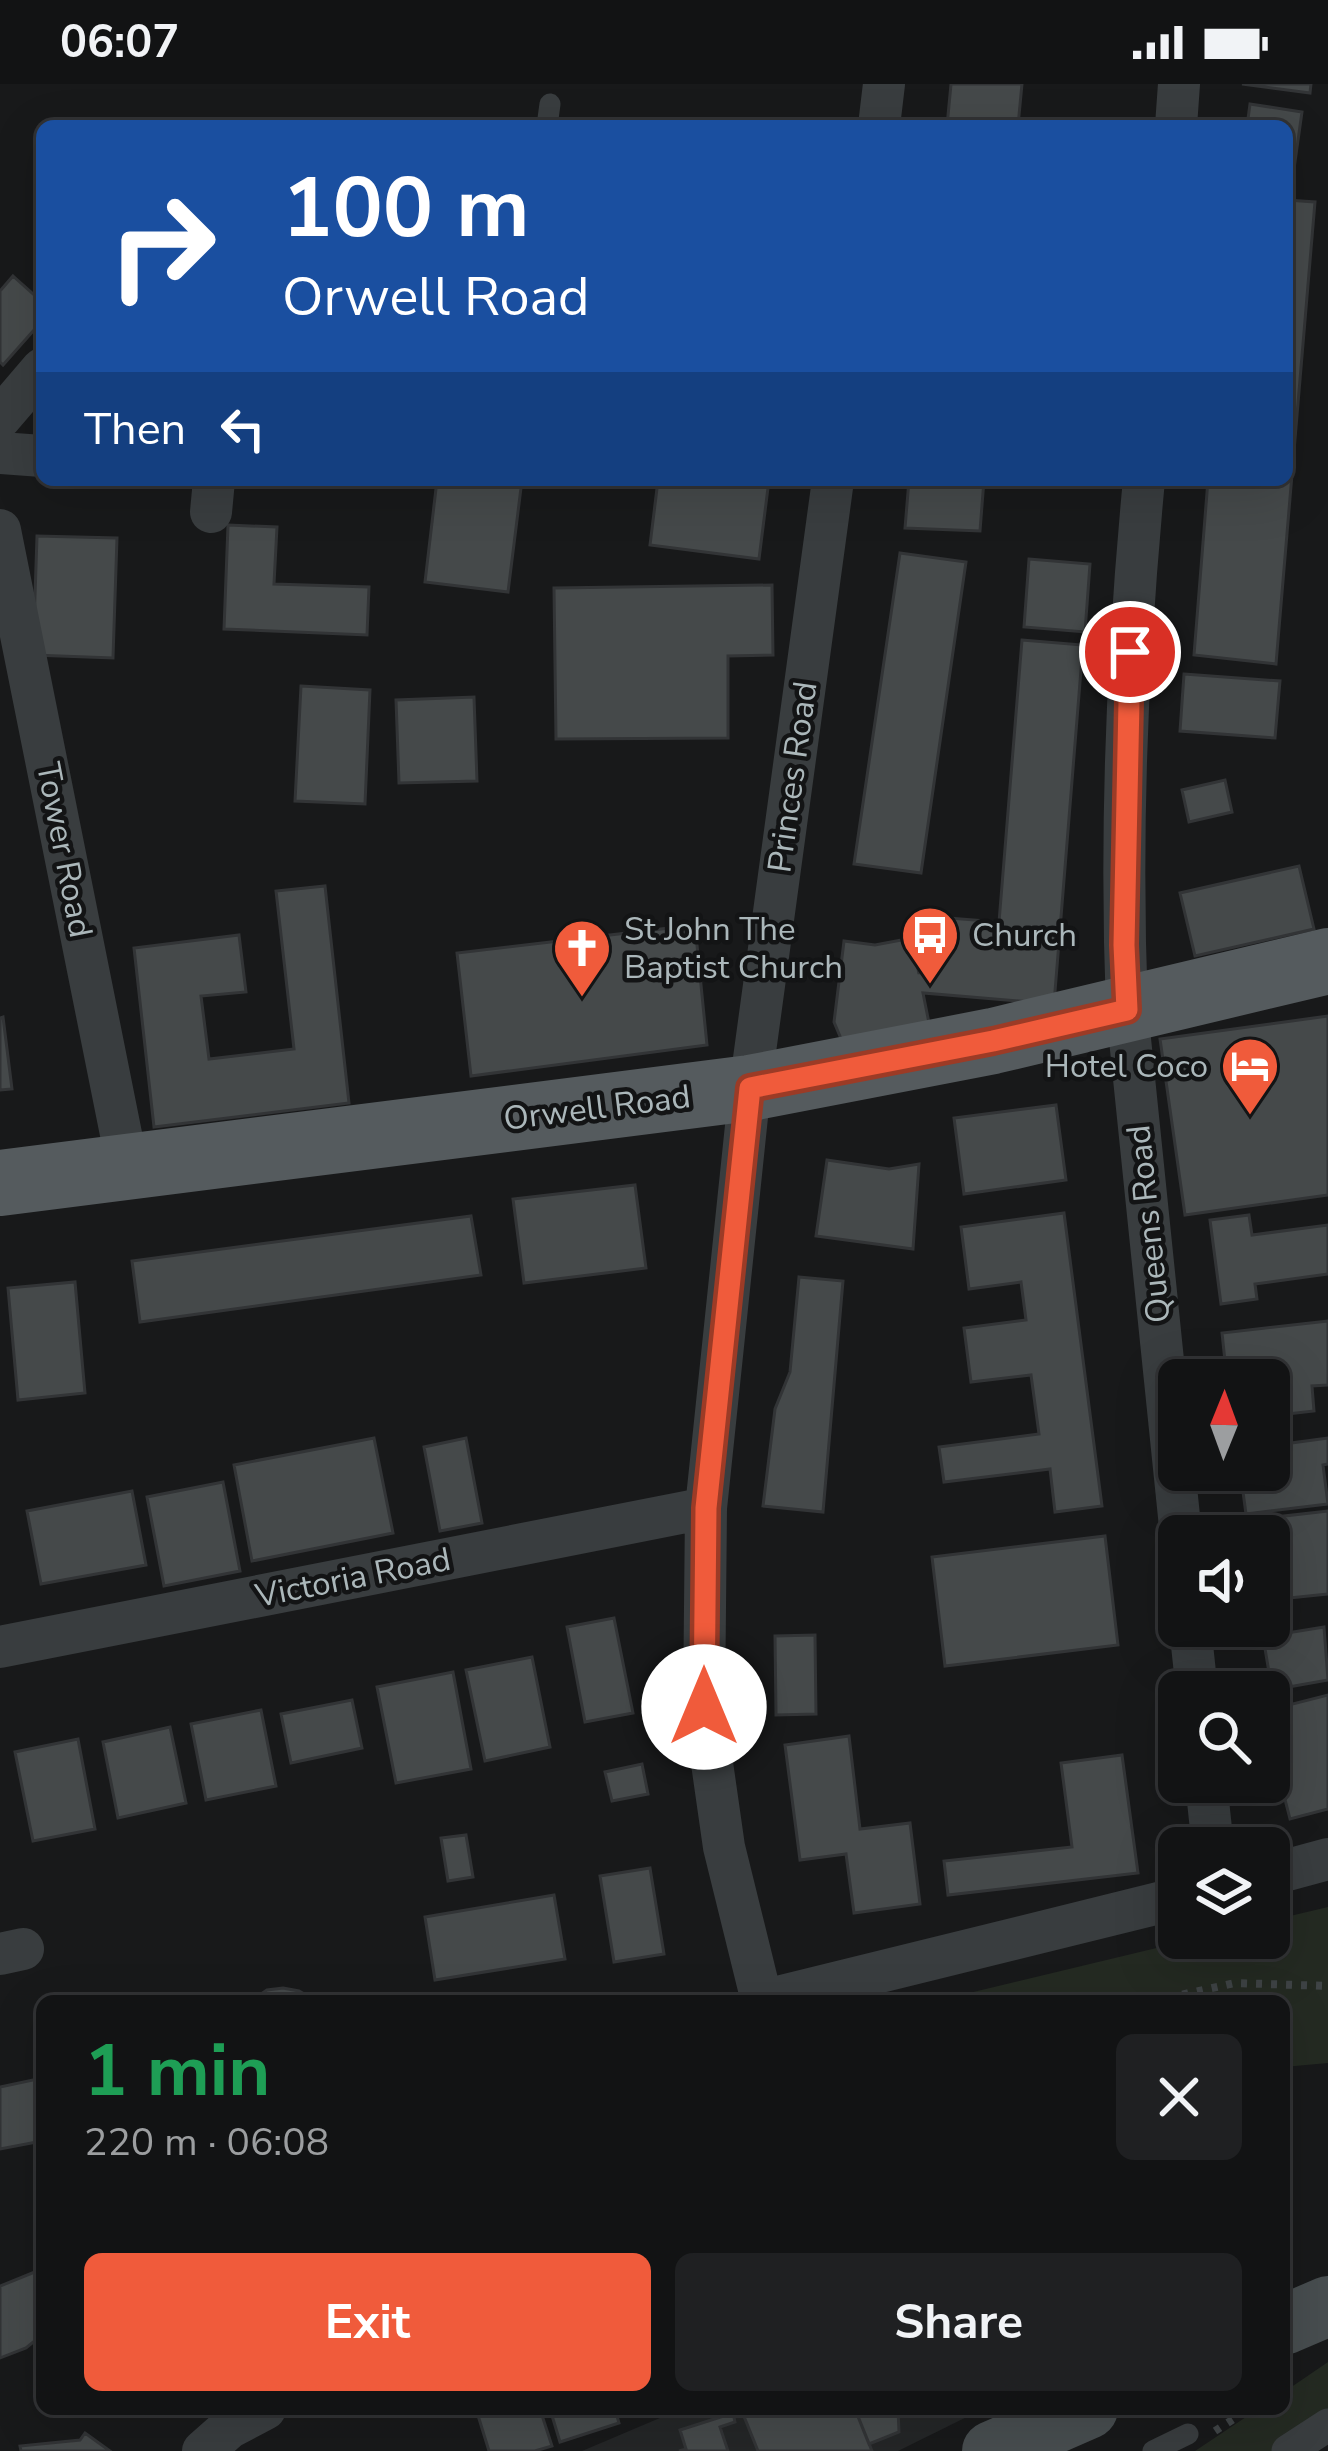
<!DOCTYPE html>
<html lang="en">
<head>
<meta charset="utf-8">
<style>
  body { margin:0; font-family:"Nunito Sans",sans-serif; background:#1f2022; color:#f1f3f6; height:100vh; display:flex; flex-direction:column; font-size:45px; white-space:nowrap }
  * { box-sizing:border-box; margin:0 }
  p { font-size:39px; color:#9c9ea0 }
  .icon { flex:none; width:66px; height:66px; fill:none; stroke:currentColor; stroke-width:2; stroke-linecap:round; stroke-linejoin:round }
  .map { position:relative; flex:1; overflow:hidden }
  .details { position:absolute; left:36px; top:1911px; width:1254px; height:420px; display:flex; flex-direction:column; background:#121314; border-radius:18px; box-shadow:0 12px 48px #0002,0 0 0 3px #313234 }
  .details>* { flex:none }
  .hud { position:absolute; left:36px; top:36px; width:1257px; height:366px; border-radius:18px; box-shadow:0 12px 48px #0002,0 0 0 3px #313234; background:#1a4fa0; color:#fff; overflow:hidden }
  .needle { width:78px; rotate:1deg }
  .buttons { position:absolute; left:1158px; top:1275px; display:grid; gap:24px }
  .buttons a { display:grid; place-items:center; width:132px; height:132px; border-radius:18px; background:#121314; box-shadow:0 12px 48px #0002,0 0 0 3px #313234; font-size:60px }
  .pin { position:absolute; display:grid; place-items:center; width:102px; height:102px; color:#fff; margin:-51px; border:6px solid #fff; border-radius:50%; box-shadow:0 3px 12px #0007 }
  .me { position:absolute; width:132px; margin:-66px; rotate:0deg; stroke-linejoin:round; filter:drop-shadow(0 0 9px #0008) }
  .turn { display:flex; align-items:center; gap:42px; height:252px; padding:0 48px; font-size:54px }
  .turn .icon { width:156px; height:156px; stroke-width:2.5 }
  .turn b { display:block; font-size:84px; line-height:102px }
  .then { display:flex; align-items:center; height:114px; padding:0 48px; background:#0003; gap:24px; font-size:45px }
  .round { display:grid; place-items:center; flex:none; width:126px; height:126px; border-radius:18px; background:#1f2022 }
  .overview { display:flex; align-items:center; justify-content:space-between; height:204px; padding:0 48px }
  h1 { font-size:72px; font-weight:700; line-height:90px; color:#1e9e55 }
  .action { display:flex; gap:24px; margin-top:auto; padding:24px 48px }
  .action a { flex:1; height:138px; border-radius:18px; background:#f05b3b; color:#fff; font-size:48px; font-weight:700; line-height:138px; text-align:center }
  .action a+a { background:#1f2022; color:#f1f3f6 }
  .status { display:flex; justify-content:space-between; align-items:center; height:84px; padding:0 60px; background:#121314; direction:ltr }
  .status svg { height:33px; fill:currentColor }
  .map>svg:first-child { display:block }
  .built { fill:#242627 }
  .green { fill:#242a22 }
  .building { fill:#45494a; stroke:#323436; stroke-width:3 }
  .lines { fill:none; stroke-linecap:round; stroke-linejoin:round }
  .path { stroke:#3f4446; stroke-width:8; stroke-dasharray:6 9; stroke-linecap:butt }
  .service { stroke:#393d3f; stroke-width:21 }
  .pedestrian { stroke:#393d3f; stroke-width:33 }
  .minor { stroke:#393d3f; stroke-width:42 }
  .secondary { stroke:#474d4f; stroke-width:60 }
  .primary { stroke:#555b5e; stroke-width:66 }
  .route-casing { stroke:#9c3b26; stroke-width:30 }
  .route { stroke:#f05b3b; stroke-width:21 }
  .labels { text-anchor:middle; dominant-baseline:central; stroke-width:9; stroke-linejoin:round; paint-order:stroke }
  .street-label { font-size:33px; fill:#abb7ba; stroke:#131415 }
  .poi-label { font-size:33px; fill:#abb7ba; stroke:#131415; text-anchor:start }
</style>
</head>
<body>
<div class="status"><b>06:07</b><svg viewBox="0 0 49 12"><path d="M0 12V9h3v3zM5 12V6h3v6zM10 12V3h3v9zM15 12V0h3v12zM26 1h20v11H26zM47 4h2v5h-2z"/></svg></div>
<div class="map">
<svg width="1328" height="2367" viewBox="0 0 1328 2367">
  <rect width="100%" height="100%" fill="#18191a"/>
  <path class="built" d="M 681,2325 L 983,2325 L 898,2367 L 582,2367 Z"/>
  <path class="green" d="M 1328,1823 L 1328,1979 L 1284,1983 L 1284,1917 L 936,1917 L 1198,1854 L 1269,1854 L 1269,1837 Z
    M 1328,2278 L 1328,2330 L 1275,2367 L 1195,2367 L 1258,2325 L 1284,2325 L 1284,2308 Z"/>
  <path class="building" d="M 951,0 L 1022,0 L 1018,42 L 947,42 Z
    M 1242,0 L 1311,0 L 1310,9 Z
    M 1250,20 L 1302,28 L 1292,99 L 1287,98 L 1287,42 L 1247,42 Z
    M 1287,116 L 1315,118 L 1276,580 L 1194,571 L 1208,396 L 1287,396 Z
    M 13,192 L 42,218 L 42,237 L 3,281 L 0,278 L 0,207 Z
    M 437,396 L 522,396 L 508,508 L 425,498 Z
    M 658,396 L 769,396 L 759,475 L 650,461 Z
    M 909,396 L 984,396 L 980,447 L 905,444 Z
    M 228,441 L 277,443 L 274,500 L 369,503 L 367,551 L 224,545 Z
    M 37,452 L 117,454 L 113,574 L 33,571 Z
    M 900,469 L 966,478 L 921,789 L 854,780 Z
    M 1029,475 L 1090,480 L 1085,548 L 1024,543 Z
    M 772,501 L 773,571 L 728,572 L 728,654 L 556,655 L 554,504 Z
    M 1022,556 L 1083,561 L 1054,920 L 923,909 L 929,939 L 842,957 L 834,938 L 844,857 L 875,861 L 912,854 L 919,890 L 924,832 L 999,838 Z
    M 1184,590 L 1280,597 L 1275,654 L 1180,647 Z
    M 301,602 L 370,606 L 365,720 L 295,717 Z
    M 474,613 L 477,697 L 399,699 L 396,616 Z
    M 1225,696 L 1232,728 L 1189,738 L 1182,706 Z
    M 1299,782 L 1314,845 L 1195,872 L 1180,809 Z
    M 325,802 L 349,1019 L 154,1043 L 134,864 L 239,851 L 246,908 L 201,912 L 209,975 L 294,965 L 276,807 Z
    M 695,841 L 707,961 L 471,992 L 457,869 Z
    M 1328,932 L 1328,1111 L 1185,1131 L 1160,955 Z
    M 3,933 L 12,1005 L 0,1006 L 0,934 Z
    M 1056,1021 L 1066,1096 L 964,1110 L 954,1034 Z
    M 827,1076 L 889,1085 L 919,1080 L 913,1165 L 816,1152 Z
    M 635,1101 L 646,1184 L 524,1199 L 513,1115 Z
    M 1064,1129 L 1102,1422 L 1055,1428 L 1050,1385 L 944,1398 L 939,1363 L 1039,1350 L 1031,1291 L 971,1298 L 964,1244 L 1026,1236 L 1021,1198 L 969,1205 L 961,1143 Z
    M 1249,1131 L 1252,1151 L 1328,1141 L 1328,1190 L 1255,1200 L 1257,1215 L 1221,1220 L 1210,1136 Z
    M 471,1132 L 481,1191 L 140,1238 L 132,1177 Z
    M 799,1193 L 843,1197 L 823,1428 L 763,1422 L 775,1325 L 790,1288 Z
    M 75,1198 L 85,1309 L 18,1316 L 8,1204 Z
    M 1328,1237 L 1328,1301 L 1312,1302 L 1314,1327 L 1269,1332 L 1269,1296 L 1227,1296 L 1222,1249 Z
    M 374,1354 L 393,1449 L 252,1477 L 234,1381 Z
    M 466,1354 L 482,1439 L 440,1447 L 424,1363 Z
    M 1328,1354 L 1328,1380 L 1323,1381 L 1328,1420 L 1246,1430 L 1240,1386 L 1269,1386 L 1269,1362 Z
    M 223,1398 L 240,1487 L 164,1502 L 147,1413 Z
    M 132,1407 L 146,1481 L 41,1500 L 27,1427 Z
    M 1328,1427 L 1328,1510 L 1269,1516 L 1269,1452 L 1260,1452 L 1258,1435 Z
    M 1105,1452 L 1118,1561 L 945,1582 L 932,1473 Z
    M 614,1534 L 633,1629 L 585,1638 L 567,1543 Z
    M 1324,1543 L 1328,1596 L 1272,1606 L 1263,1553 Z
    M 815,1551 L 816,1630 L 776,1631 L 775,1552 Z
    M 532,1573 L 550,1663 L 485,1677 L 466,1586 Z
    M 453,1588 L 471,1685 L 396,1699 L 377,1603 Z
    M 1328,1611 L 1328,1725 L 1290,1735 L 1269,1653 L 1269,1626 Z
    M 352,1616 L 362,1664 L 291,1679 L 281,1630 Z
    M 261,1626 L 276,1702 L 206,1716 L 191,1640 Z
    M 170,1643 L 186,1719 L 118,1734 L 103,1658 Z
    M 849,1652 L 860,1745 L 910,1739 L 920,1820 L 854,1829 L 846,1770 L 800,1776 L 785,1661 Z
    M 78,1655 L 95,1745 L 33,1757 L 15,1668 Z
    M 1122,1671 L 1138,1789 L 948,1811 L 944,1777 L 1072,1763 L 1061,1679 Z
    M 642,1680 L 648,1710 L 612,1717 L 605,1688 Z
    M 466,1751 L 473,1793 L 448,1797 L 441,1754 Z
    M 650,1784 L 664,1870 L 614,1878 L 600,1792 Z
    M 554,1811 L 565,1875 L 435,1896 L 425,1833 Z
    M 283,1904 L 299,1907 L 316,1917 L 251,1917 L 267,1906 Z
    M 42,1994 L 42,2057 L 0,2065 L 0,2003 Z
    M 42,2185 L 42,2251 L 26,2264 L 0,2274 L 0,2202 Z
    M 476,2325 L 540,2325 L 552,2362 L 535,2367 L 489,2367 Z
    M 550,2325 L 615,2325 L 619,2339 L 560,2358 Z
    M 741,2325 L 855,2325 L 872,2367 L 758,2367 Z
    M 855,2325 L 898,2325 L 899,2348 L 869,2360 Z
    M 733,2329 L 735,2338 L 720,2343 L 728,2367 L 679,2367 L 686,2365 L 680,2346 Z
    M 85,2349 L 110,2367 L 21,2367 L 20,2362 L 80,2356 Z"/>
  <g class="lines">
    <path class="path" d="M 1153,1917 L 1235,1899 L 1328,1902
      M 1215,2347 L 1249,2325"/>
    <path class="service" d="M 547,42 L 550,20
      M 1153,2367 L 1188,2350"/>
    <path class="pedestrian" d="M 1288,2367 L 1328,2341"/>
    <path class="minor" d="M 879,42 L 884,0
      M 1176,42 L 1179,0
      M 0,334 L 42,285
      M 0,369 L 42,372
      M 1144,396 C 1127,572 1120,749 1127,926 L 1181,1452
      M 211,428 L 214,396
      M 0,446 L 128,1085
      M 1190,1542 L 1197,1608
      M 0,1563 L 706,1424
      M 1206,1698 L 1213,1764
      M 1269,1791 L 1328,1775
      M 0,1870 L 23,1865
      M 762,1917 L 724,1763 L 704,1623 L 706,1424 L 750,1004 L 833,396
      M 762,1917 L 1179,1814
      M 203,2367 L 229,2344 L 265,2325"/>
    <path class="secondary" d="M 1284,2241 L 1328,2222
      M 992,2367 L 1088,2325"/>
    <path class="primary" d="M 0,1099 L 750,1004 L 993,957 L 1328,877"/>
  </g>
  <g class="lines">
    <defs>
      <path id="route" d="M 704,1623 L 706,1424 L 750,1004 L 993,957 L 1127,926 L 1124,861 L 1130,568"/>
    </defs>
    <use href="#route" class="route-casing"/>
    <use href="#route" class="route"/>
  </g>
  <defs>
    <symbol id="bus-pin" viewBox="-11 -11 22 30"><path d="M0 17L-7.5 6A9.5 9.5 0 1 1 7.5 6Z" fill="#f05b3b" stroke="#131415"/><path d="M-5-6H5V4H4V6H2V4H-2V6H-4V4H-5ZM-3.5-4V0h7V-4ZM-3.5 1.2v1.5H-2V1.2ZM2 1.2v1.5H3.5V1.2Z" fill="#fff"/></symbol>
    <symbol id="church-pin" viewBox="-11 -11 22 30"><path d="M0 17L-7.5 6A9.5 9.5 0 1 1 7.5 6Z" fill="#f05b3b" stroke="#131415"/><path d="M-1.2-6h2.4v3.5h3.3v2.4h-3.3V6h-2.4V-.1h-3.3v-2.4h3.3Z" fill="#fff"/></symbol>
    <symbol id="hotel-pin" viewBox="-11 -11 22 30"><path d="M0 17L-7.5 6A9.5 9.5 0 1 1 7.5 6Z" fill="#f05b3b" stroke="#131415"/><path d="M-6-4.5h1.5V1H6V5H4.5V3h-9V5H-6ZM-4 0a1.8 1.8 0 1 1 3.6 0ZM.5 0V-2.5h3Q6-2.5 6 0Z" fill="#fff"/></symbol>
  </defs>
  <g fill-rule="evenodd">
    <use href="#bus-pin" x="897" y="818" width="66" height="90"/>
    <use href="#church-pin" x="549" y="831" width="66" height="90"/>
    <use href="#hotel-pin" x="1217" y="949" width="66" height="90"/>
  </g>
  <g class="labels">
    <g class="street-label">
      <text transform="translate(793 693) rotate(-82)">Princes Road</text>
      <text transform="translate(64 766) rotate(79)">Tower Road</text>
      <text transform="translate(597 1024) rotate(-7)">Orwell Road</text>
      <text transform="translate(1149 1140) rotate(-96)">Queens Road</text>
      <text transform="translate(353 1494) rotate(-11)">Victoria Road</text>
    </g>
    <g class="poi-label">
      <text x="624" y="845">St John The<tspan x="624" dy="38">Baptist Church</tspan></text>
      <text x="972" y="851">Church</text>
      <text x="1208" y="982" text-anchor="end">Hotel Coco</text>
    </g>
  </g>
</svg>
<div class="buttons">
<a><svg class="needle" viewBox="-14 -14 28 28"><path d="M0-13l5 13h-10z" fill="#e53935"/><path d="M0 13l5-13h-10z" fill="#9c9ea0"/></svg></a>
<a><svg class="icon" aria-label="sound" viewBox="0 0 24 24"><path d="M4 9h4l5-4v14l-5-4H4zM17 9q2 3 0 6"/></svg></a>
<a><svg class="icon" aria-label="search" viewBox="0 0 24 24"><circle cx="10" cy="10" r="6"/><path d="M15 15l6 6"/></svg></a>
<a><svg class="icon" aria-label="layers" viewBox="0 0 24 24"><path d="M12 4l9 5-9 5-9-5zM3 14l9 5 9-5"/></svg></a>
</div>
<div class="pin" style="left:1130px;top:568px;background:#d93025"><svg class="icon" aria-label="arrive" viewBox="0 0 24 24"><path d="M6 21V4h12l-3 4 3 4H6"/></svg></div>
<svg class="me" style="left:704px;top:1623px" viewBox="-20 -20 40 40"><circle r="19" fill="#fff"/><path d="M0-13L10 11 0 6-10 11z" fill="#f05b3b"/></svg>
<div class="hud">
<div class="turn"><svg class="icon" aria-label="right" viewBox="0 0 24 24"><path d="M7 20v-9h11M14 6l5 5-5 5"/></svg><div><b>100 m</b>Orwell Road</div></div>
<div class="then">Then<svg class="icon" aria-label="left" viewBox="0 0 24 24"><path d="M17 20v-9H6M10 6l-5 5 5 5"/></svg></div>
</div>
<section class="details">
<div class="overview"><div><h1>1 min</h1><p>220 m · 06:08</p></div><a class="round"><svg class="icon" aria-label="close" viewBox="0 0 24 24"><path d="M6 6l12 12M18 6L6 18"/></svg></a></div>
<div class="action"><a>Exit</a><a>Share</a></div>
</section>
</div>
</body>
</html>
